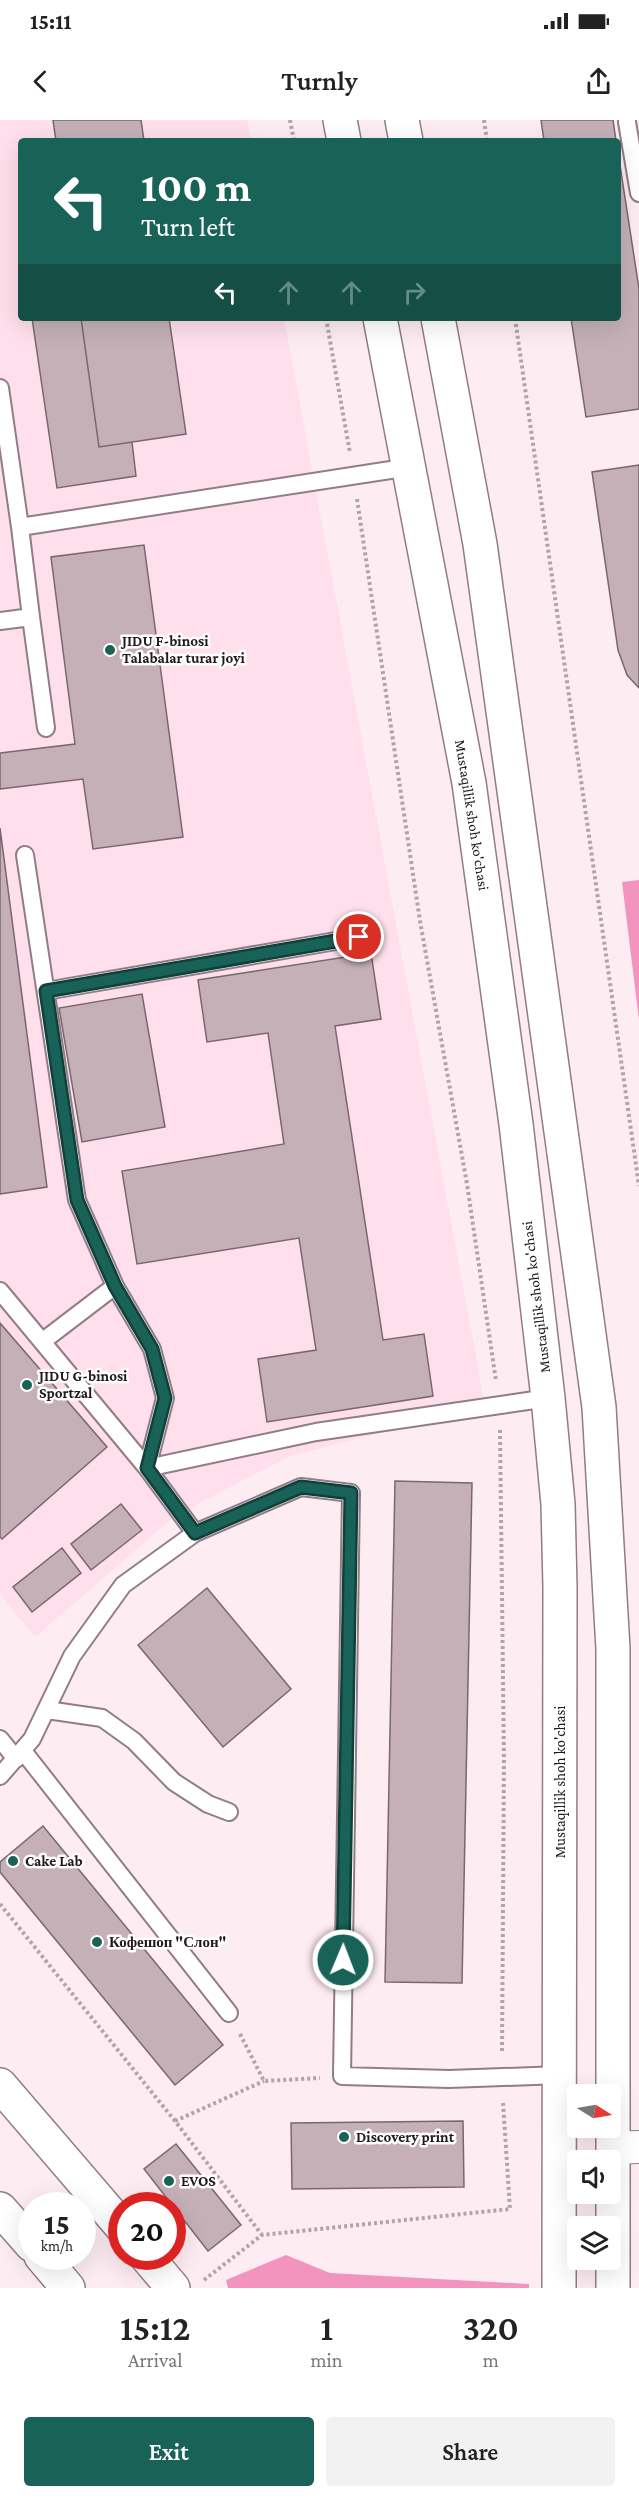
<!DOCTYPE html>
<html lang="en">
<head>
<meta charset="utf-8">
<style>
  body { margin:0; font-family:"Crimson Pro",serif; background:#f2f2f2; color:#222; height:100vh; display:flex; flex-direction:column; font-size:22px; white-space:nowrap }
  * { box-sizing:border-box; margin:0 }
  p { font-size:20px; color:#767676 }
  .icon { flex:none; width:33px; height:33px; fill:none; stroke:currentColor; stroke-width:2; stroke-linecap:round; stroke-linejoin:round }
  .map { position:relative; height:2168px; overflow:hidden }
  .details { display:flex; flex-direction:column; background:#fff; flex:1 }
  .details>* { flex:none }
  .guide { position:absolute; left:18px; top:18px; width:603px; height:183px; border-radius:6px; box-shadow:0 6px 24px #0002; background:#196257; color:#fff; overflow:hidden }
  .needle { width:39px; rotate:101deg }
  .controls { position:absolute; left:567px; top:1964px; display:grid; gap:12px }
  .controls a { display:grid; place-items:center; width:54px; height:54px; border-radius:6px; background:#fff; box-shadow:0 6px 24px #0002; font-size:30px }
  .speed { position:absolute; left:18px; top:2072px; display:flex; gap:12px; font-size:30px; font-weight:700; text-align:center }
  .speed>* { display:grid; place-content:center; width:78px; height:78px; border-radius:50%; background:#fff; box-shadow:0 6px 24px #0002; line-height:1 }
  .speed small { font-size:15px; font-weight:400 }
  .speed .limit { border:9px solid #d22; background:#fff; color:#111 }
  .pin { position:absolute; display:grid; place-items:center; width:51px; height:51px; color:#fff; margin:-26px; border:3px solid #fff; border-radius:50%; box-shadow:0 2px 6px #0007 }
  .me { position:absolute; width:66px; margin:-33px; rotate:1deg; stroke-linejoin:round; filter:drop-shadow(0 0 4px #0008) }
  .turn { display:flex; align-items:center; gap:21px; height:126px; padding:0 24px; font-size:27px }
  .turn .icon { width:78px; height:78px; stroke-width:2.5 }
  .turn b { display:block; font-size:42px; line-height:51px }
  .lanes { display:flex; align-items:center; height:57px; padding:0 24px; background:#0003; justify-content:center; gap:30px; direction:ltr }
  .lanes .off { opacity:.35 }
  .eta { display:flex; justify-content:space-evenly; align-items:center; height:102px; text-align:center }
  .eta b { font-size:36px; font-weight:600; line-height:42px }
  .primary-button { display:flex; gap:12px; margin-top:auto; padding:12px 24px }
  .primary-button a { flex:1; height:69px; border-radius:6px; background:#196257; color:#fff; font-size:24px; font-weight:600; line-height:69px; text-align:center }
  .primary-button a+a { background:#f2f2f2; color:#222 }
  .status { display:flex; justify-content:space-between; align-items:center; height:42px; padding:0 30px; background:#fff; direction:ltr }
  .status svg { height:16px; fill:currentColor }
  header { display:flex; justify-content:space-between; align-items:center; height:78px; padding:0 24px; background:#fff; font-size:27px; font-weight:600 }
  .map>svg:first-child { display:block }
  .built { fill:#fedfeb }
  .forest { fill:#f294bd }
  .building { fill:#c5b0b8; stroke:#7a676e; stroke-width:1.5 }
  .lines { fill:none; stroke-linecap:round; stroke-linejoin:round }
  .lane-casing { stroke:#917d85; stroke-width:20 }
  .street-casing { stroke:#917d85; stroke-width:34 }
  .primary-casing { stroke:#917d85; stroke-width:36 }
  .path { stroke:#b2a3a9; stroke-width:4; stroke-dasharray:3 3; stroke-linecap:butt }
  .lane { stroke:#fff; stroke-width:16 }
  .street { stroke:#fff; stroke-width:32 }
  .primary { stroke:#fff; stroke-width:33 }
  .route-casing { stroke:#104039; stroke-width:15 }
  .route { stroke:#196257; stroke-width:10 }
  .poi-dot { fill:#196257; stroke:#fff; stroke-width:2 }
  .labels { text-anchor:middle; dominant-baseline:central; stroke-width:5; stroke-linejoin:round; paint-order:stroke }
  .poi-label { font-size:15px; font-weight:bold; fill:#221a1d; stroke:#fff; text-anchor:start }
  .street-label { font-size:15px; fill:#221a1d; stroke:#fff }
</style>
</head>
<body>
<div class="status"><b>15:11</b><svg viewBox="0 0 49 12"><path d="M0 12V9h3v3zM5 12V6h3v6zM10 12V3h3v9zM15 12V0h3v12zM26 1h20v11H26zM47 4h2v5h-2z"/></svg></div>
<header><svg class="icon" aria-label="back" viewBox="0 0 24 24"><path d="M15 5l-7 7 7 7"/></svg>Turnly<svg class="icon" aria-label="share" viewBox="0 0 24 24"><path d="M12 15V3M7 8l5-5 5 5M5 13v7h14v-7"/></svg></header>
<div class="map">
<svg width="639" height="2168" viewBox="0 0 639 2168">
  <rect width="100%" height="100%" fill="#feecf3"/>
  <path class="built" d="M 0,0 L 247,0 L 251,21 L 21,21 L 21,198 L 284,198 L 485,1286 L 290,1336 L 176,1395 L 35,1517 L 0,1474 Z"/>
  <path class="forest" d="M 639,760 L 639,900 L 622,762 Z
    M 286,2135 L 330,2153 L 529,2164 L 529,2168 L 228,2168 L 226,2160 Z"/>
  <path class="building" d="M 53,0 L 141,0 L 144,21 L 56,21 Z
    M 541,0 L 613,0 L 616,21 L 544,21 Z
    M 618,32 L 639,169 L 639,289 L 586,297 L 571,198 L 618,198 Z
    M 32,198 L 81,198 L 99,327 L 132,322 L 136,356 L 57,368 Z
    M 81,198 L 169,198 L 186,314 L 99,327 Z
    M 639,345 L 639,568 L 627,555 L 618,530 L 592,352 Z
    M 144,425 L 183,717 L 93,729 L 83,659 L 0,669 L 0,633 L 75,624 L 51,437 Z
    M 0,708 L 47,1067 L 0,1074 Z
    M 371,833 L 381,899 L 335,906 L 383,1220 L 424,1214 L 433,1276 L 267,1302 L 258,1239 L 316,1230 L 299,1118 L 137,1144 L 122,1051 L 284,1024 L 268,913 L 207,922 L 198,860 Z
    M 142,874 L 165,1007 L 82,1022 L 59,888 Z
    M 0,1203 L 107,1327 L 2,1419 L 0,1417 Z
    M 395,1361 L 472,1363 L 462,1863 L 385,1862 Z
    M 121,1384 L 142,1410 L 91,1450 L 71,1424 Z
    M 62,1428 L 81,1453 L 32,1492 L 13,1467 Z
    M 207,1468 L 291,1569 L 223,1627 L 138,1525 Z
    M 43,1706 L 223,1925 L 175,1965 L 0,1752 L 0,1742 Z
    M 463,2001 L 464,2067 L 292,2069 L 291,2003 Z
    M 176,2024 L 241,2105 L 208,2131 L 144,2049 Z"/>
  <g class="lines">
    <defs>
      <path id="lane" d="M 627,2 L 639,73
        M 0,268 L 20,407
        M 31,497 L 46,608
        M 0,501 L 31,497 L 20,407 L 410,347
        M 25,735 L 77,1080 L 115,1166
        M 46,871 L 359,817
        M 0,1171 L 147,1348 L 195,1413
        M 43,1221 L 115,1166 L 152,1229 L 165,1278 L 147,1348 L 316,1312 L 548,1278
        M 47,1590 L 102,1598 L 134,1621 L 174,1662 L 208,1684 L 229,1692
        M 0,1619 L 16,1639
        M 23,1631 L 229,1893
        M 0,1656 L 32,1619 L 72,1536 L 123,1465 L 195,1413 L 301,1367 L 351,1373 L 342,1956 L 449,1959 L 561,1955"/>
      <path id="street" d="M 613,2028 L 639,2027"/>
      <path id="primary" d="M 340,0 L 344,21
        M 402,0 L 406,21
        M 380,198 L 469,663 L 516,1004 L 548,1278 L 558,1384 L 560,1467 L 559,2168
        M 438,198 L 480,424 L 599,1287 L 613,1529 L 613,2168
        M 0,1965 L 122,2107
        M 0,2089 L 32,2125
        M 41,2136 L 68,2168
        M 146,2136 L 173,2168"/>
    </defs>
    <use href="#lane" class="lane-casing"/>
    <use href="#street" class="street-casing"/>
    <use href="#primary" class="primary-casing"/>
    <path class="path" d="M 290,0 L 294,21
      M 484,0 L 487,21
      M 326,198 L 350,333
      M 515,198 L 639,1066
      M 357,379 L 420,801 L 467,1064 L 496,1261
      M 500,1310 L 504,1640 L 502,1932
      M 0,1784 L 175,2001 L 262,2115
      M 240,1914 L 264,1961 L 320,1958
      M 175,2001 L 264,1961
      M 204,2160 L 262,2115 L 510,2089 L 503,1982"/>
    <use href="#lane" class="lane"/>
    <use href="#street" class="street"/>
    <use href="#primary" class="primary"/>
  </g>
  <g class="lines">
    <defs>
      <path id="route" d="M 343,1840 L 351,1373 L 301,1367 L 195,1413 L 147,1348 L 165,1278 L 152,1229 L 115,1166 L 77,1080 L 46,871 L 359,817"/>
    </defs>
    <use href="#route" class="route-casing"/>
    <use href="#route" class="route"/>
  </g>
  <g class="poi-dot">
    <circle cx="110" cy="530" r="6"/>
    <circle cx="27" cy="1265" r="6"/>
    <circle cx="13" cy="1741" r="6"/>
    <circle cx="97" cy="1822" r="6"/>
    <circle cx="344" cy="2017" r="6"/>
    <circle cx="169" cy="2061" r="6"/>
  </g>
  <g class="labels">
    <g class="poi-label">
      <text x="122" y="521">JIDU F-binosi<tspan x="122" dy="17">Talabalar turar joyi</tspan></text>
      <text x="39" y="1256">JIDU G-binosi<tspan x="39" dy="17">Sportzal</tspan></text>
      <text x="25" y="1741">Cake Lab</text>
      <text x="109" y="1822">Кофешоп "Слон"</text>
      <text x="356" y="2017">Discovery print</text>
      <text x="181" y="2061">EVOS</text>
    </g>
    <g class="street-label">
      <text transform="translate(472 695) rotate(81)">Mustaqillik shoh ko'chasi</text>
      <text transform="translate(536 1177) rotate(-97)">Mustaqillik shoh ko'chasi</text>
      <text transform="translate(560 1662) rotate(-90)">Mustaqillik shoh ko'chasi</text>
    </g>
  </g>
</svg>
<div class="controls">
<a><svg class="needle" viewBox="-14 -14 28 28"><path d="M0-13l5 13h-10z" fill="#e53935"/><path d="M0 13l5-13h-10z" fill="#767676"/></svg></a>
<a><svg class="icon" aria-label="sound" viewBox="0 0 24 24"><path d="M4 9h4l5-4v14l-5-4H4zM17 9q2 3 0 6"/></svg></a>
<a><svg class="icon" aria-label="layers" viewBox="0 0 24 24"><path d="M12 4l9 5-9 5-9-5zM3 14l9 5 9-5"/></svg></a>
</div>
<div class="speed"><div>15<small>km/h</small></div><div class="limit">20</div></div>
<div class="pin" style="left:359px;top:817px;background:#d93025"><svg class="icon" aria-label="arrive" viewBox="0 0 24 24"><path d="M6 21V4h12l-3 4 3 4H6"/></svg></div>
<svg class="me" style="left:343px;top:1840px" viewBox="-20 -20 40 40"><circle r="17" fill="#196257" stroke="#fff" stroke-width="3"/><path d="M0-11L8 9 0 5-8 9z" fill="#fff"/></svg>
<div class="guide">
<div class="turn"><svg class="icon" aria-label="left" viewBox="0 0 24 24"><path d="M17 20v-9H6M10 6l-5 5 5 5"/></svg><div><b>100 m</b>Turn left</div></div>
<div class="lanes"><svg class="icon" aria-label="left" viewBox="0 0 24 24"><path d="M17 20v-9H6M10 6l-5 5 5 5"/></svg><svg class="icon off" aria-label="ahead" viewBox="0 0 24 24"><path d="M12 20V5M6 11l6-6 6 6"/></svg><svg class="icon off" aria-label="ahead" viewBox="0 0 24 24"><path d="M12 20V5M6 11l6-6 6 6"/></svg><svg class="icon off" aria-label="right" viewBox="0 0 24 24"><path d="M7 20v-9h11M14 6l5 5-5 5"/></svg></div>
</div>
</div>
<section class="details">
<div class="eta">
<div><b>15:12</b><p>Arrival</p></div>
<div><b>1</b><p>min</p></div>
<div><b>320</b><p>m</p></div>
</div>
<div class="primary-button"><a>Exit</a><a>Share</a></div>
</section>
</body>
</html>
